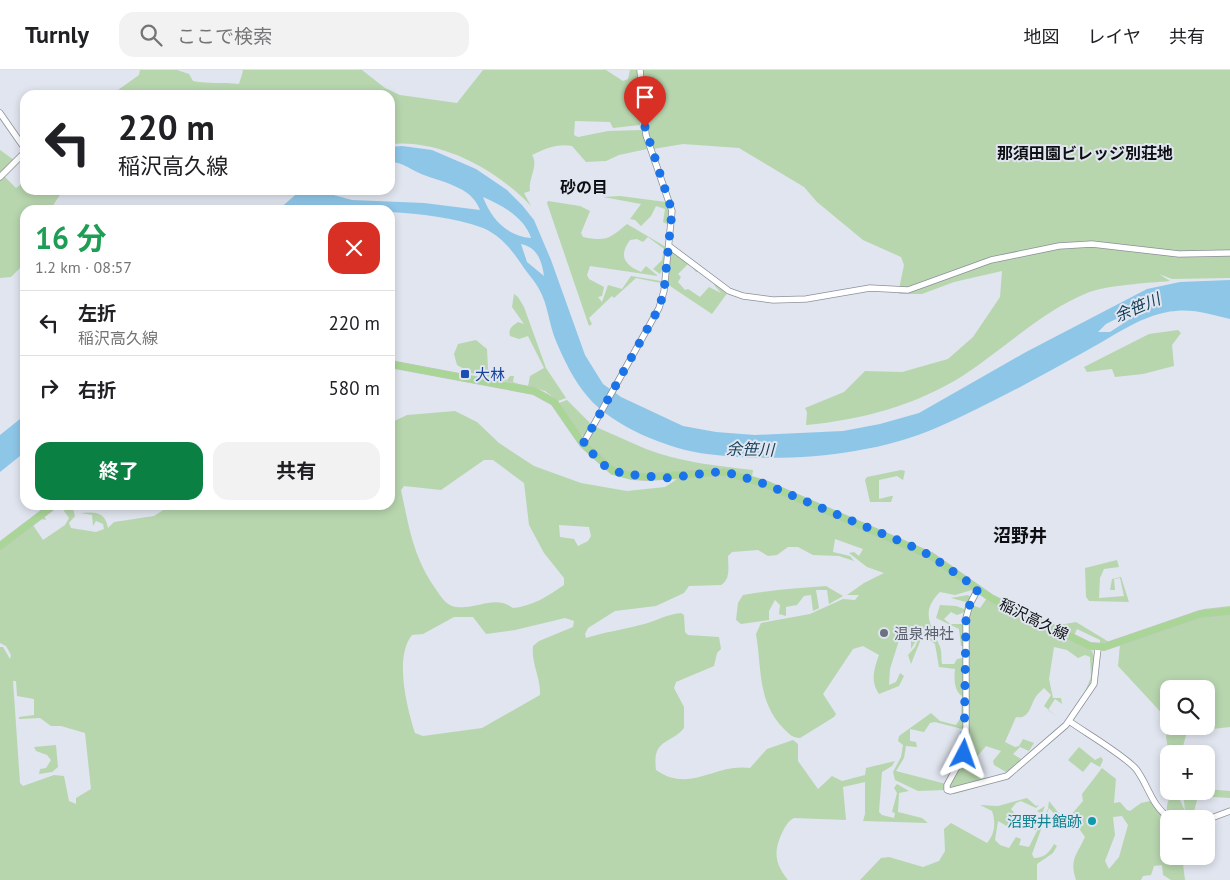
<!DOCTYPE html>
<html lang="ja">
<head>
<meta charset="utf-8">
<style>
  body { margin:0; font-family:"PT Sans","Noto Sans JP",sans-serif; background:#f2f2f2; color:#202124; height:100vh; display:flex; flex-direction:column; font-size:19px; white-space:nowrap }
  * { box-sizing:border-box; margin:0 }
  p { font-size:16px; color:#757577 }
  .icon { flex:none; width:28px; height:28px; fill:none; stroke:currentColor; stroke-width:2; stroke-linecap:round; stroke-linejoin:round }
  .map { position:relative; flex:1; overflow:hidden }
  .panel { position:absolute; left:20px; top:135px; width:375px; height:305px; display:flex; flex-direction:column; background:#fff; border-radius:15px; box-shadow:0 2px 8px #0003 }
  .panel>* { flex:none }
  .banner { position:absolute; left:20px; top:20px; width:375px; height:105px; border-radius:15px; box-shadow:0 2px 8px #0003; background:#fff; color:#202124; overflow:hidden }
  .controls { position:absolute; left:1160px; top:610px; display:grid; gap:10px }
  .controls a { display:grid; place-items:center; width:55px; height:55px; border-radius:10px; background:#fff; box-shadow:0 2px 8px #0003; font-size:25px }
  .pin { position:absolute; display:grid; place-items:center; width:42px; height:42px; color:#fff; margin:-51px -21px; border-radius:50% 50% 50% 0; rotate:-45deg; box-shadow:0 0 5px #0007 }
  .pin .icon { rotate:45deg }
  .me { position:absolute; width:55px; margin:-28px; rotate:4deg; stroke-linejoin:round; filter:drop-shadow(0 0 4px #0008) }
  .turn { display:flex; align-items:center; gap:18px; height:105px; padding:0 15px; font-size:22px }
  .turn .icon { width:65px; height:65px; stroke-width:2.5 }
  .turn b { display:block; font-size:35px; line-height:42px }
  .round { display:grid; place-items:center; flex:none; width:52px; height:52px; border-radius:15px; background:#f2f2f2 }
  .summary { display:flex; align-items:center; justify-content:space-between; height:85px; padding:0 15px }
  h1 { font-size:30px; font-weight:700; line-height:38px; color:#1e9e55 }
  .button { display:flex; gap:10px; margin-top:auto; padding:10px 15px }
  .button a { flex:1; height:58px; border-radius:15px; background:#0b8043; color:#fff; font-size:20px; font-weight:700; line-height:58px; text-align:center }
  .button a+a { background:#f2f2f2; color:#202124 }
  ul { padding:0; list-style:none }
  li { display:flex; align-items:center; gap:15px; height:65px; padding:0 15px; border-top:1px solid #e0e0e0 }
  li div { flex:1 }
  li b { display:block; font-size:19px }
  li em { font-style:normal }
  header { display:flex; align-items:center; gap:30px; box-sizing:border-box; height:70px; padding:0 25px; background:#fff; border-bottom:1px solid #e0e0e0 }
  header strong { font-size:24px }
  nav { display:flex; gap:28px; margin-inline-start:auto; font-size:18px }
  .search { width:350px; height:45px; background:#f2f2f2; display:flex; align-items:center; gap:12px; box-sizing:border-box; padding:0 18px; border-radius:15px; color:#757577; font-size:19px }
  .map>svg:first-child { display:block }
  .green { fill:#b7d6ae; fill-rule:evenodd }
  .water { fill:#8ec6e8; fill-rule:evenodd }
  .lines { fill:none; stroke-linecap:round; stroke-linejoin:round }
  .minor-casing { stroke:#8c909a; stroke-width:7 }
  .major-casing { stroke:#c5c5c6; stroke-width:8 }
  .minor { stroke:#fff; stroke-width:5.5 }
  .major { stroke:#a9d697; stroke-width:7 }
  .route { stroke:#1a73e8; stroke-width:9; stroke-dasharray:0 16.2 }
  .transit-dot { fill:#1a4fb4; stroke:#e0e5ef; stroke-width:2 }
  .worship-dot { fill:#6b7280; stroke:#e0e5ef; stroke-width:2 }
  .culture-dot { fill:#0f9aa8; stroke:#e0e5ef; stroke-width:2 }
  .labels { text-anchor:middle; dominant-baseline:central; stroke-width:4; stroke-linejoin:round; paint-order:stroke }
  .transit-label { font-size:15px; fill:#164399; stroke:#e0e5ef; text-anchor:start }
  .street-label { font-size:15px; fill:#0e0f12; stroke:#e0e5ef }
  .worship-label { font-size:15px; fill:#5b616d; stroke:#e0e5ef; text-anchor:start }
  .culture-label { font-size:15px; fill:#0d838f; stroke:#e0e5ef; text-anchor:end }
  .neighbourhood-label { font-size:16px; font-weight:bold; fill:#0e0f12; stroke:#e0e5ef }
  .water-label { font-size:16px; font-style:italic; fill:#133f57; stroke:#e0e5ef }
  .quarter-label { font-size:18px; font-weight:bold; fill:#0e0f12; stroke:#e0e5ef }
</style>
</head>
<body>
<header>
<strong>Turnly</strong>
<div class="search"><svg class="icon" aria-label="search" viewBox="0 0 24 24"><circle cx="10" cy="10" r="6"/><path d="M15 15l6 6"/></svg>ここで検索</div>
<nav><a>地図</a><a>レイヤ</a><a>共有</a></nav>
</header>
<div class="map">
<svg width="1230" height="810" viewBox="0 0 1230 810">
  <rect width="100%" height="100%" fill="#e0e5ef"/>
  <path class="green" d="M 140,0 L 177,0 L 189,4 L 193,11 C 210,14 223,12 239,14 L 243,1 L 242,0 L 362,0 L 385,18 L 400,25 L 457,33 L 483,0 L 606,0 L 623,11 L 628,9 L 630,0 L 1230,0 L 1230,208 L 1172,209 L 1159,204 L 1170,211 C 1148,213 1107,215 1087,223 C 1041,242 1005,278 964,305 C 917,335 861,350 806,355 L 807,342 L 805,338 L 844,322 L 865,301 L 902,302 L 948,289 L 973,267 L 1000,227 L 1002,201 L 954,212 L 922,224 L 899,224 L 898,221 L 915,216 L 899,219 L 904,195 L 901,187 L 863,170 L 817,132 L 804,117 L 739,78 L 683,74 L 653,79 L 643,49 L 640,55 L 613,58 L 610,52 L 575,51 L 574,65 L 578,67 L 608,61 L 642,60 L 647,79 L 619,85 L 606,91 L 586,92 L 572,76 C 558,73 544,79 532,85 C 539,96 528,108 530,121 L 524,123 L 531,136 C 497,100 442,69 390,74 L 390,25 L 111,25 L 139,5 Z
    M 0,80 L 14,90 L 4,106 L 16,118 L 25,111 L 25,120 L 63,120 L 50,140 L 25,140 L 25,193 L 11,207 L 0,208 Z
    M 620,126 L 666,132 L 669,139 L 669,155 L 663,152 L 665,139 L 656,136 L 651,146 L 641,156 L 635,150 L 630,149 L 641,134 L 603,127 Z
    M 548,131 L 580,136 L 590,141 L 581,163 L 583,167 C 607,172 610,168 627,154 L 666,177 L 662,200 L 660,204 L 653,199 L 662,190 L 664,179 L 648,167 L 643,172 L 637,169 L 630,170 C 619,185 623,194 641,202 L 646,196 L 658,206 L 590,196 L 587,205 L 589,209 L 604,217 L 602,226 L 598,227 L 602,232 L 608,215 L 622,219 L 631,206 L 661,211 L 661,213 L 636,208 L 614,228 L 612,226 L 589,248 L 592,254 L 589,256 L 547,133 Z
    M 672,179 L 701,201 L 696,202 L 689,193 L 678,204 L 681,207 L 678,212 L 685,220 L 688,219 L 700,227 L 709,217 L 721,223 L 714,215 L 715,211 L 728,222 L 712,244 L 667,214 Z
    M 514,224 L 518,227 L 524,237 L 546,298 L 566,328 L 558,331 L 545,321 L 528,316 L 530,306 L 544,298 L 528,266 L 519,269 L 510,266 C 508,259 512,256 518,252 L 524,254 L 512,237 Z
    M 1178,260 L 1181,263 L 1172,275 L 1174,296 L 1143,304 L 1115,307 L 1112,299 L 1087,302 L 1084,297 L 1149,264 Z
    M 476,270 L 487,279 L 488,299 L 492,302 L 493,306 L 507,310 L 510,306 L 514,306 L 513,312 L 522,315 L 471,303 L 457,295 L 454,284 L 458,274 Z
    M 567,330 L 591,354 L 584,366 L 579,364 L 559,333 Z
    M 455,341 L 477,352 L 499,373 L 534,396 L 581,413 L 627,421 L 665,417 L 680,407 L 714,403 L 763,415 L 920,482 L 972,517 L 972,520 L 955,525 L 940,522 C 919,543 932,555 940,577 C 942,582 941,588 942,594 L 954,594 L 957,589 L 963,588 L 967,551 L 972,535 L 980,538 L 987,528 L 1092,581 C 1099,598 1090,615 1082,629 L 1091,607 L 1090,587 L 1085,585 L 1078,588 L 1067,580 L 1054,577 L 1049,609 L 1053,628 L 1061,628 L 1062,634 L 1055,629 L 1048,640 L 1056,646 L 1044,636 L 1051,625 L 1044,618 C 1042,620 1040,622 1038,624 C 1030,632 1031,650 1016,647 L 1005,672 L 1015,677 L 1019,676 L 1023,669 L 1034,673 L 1029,681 L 1020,677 L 1013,684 L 1021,689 L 1017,695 L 1006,702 L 994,695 L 993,691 L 1001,681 L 986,676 L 967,699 L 983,708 L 996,707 L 976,718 L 954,724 L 945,720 L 918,721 L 895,710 L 893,702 L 901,687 L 903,675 L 898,671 L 899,666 L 931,643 L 940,651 L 956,655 L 961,647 L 962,626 C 954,621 954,608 955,599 L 939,597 L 935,574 L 923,564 L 911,594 L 908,585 L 915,577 L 920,564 L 911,579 L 911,566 L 901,564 L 890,599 L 889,615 L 896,612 L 900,603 L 904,606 L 899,616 L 879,624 C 870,611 874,599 879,585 L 863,576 L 853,579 L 823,624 L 836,644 L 834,647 L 800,668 C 793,668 789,664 784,659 C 757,631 762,599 756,564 L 761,553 L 810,544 L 843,529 L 855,530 L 859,525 L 847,525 L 864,513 L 884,503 L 867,497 L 849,483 L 854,482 L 859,486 L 863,479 L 835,469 L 833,482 L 850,486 L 854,491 L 839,486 L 813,485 L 798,477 L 788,477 L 777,485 L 768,486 L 758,480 L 732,482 L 728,486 C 728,496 731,509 721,515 L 689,516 L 684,523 L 656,536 L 615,541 L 588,558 L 585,564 L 586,568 C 604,562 622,560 640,555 C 655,552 666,544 681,543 L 684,545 L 685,562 L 688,565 L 719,567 L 721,579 L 717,583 L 714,596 L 676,612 L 674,618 L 684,637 L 684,658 C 670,675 652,668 656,700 C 690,724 714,693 750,698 L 767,679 L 793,670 L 798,674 L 798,691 L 818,719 L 832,706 L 842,711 L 865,705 L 866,698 L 895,691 L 892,696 L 882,702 L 879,742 L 882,745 L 894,748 L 895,743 L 892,742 L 897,723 L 894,718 L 897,714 L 909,721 L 899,723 L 898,742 L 922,748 L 928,753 L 863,751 L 865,744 L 865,712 L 843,717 L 846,750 L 794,748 C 788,751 785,757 782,763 C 773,782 775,794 788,810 L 0,810 L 0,577 L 3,577 L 10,589 L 11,585 L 6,576 L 0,573 L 0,472 L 44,445 L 46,450 L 41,449 L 33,455 L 43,470 L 65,455 L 69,448 L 64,441 L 66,435 L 72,435 L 75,446 L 69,453 L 71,458 L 96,462 L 104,459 L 103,454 L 96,451 L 93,456 L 92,445 L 80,443 C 94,442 105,441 108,458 L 114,452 L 154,446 L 171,435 L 390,435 L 390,353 L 407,345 ZM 484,390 L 493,390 L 524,413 L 529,455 L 544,483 L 564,508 L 564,515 C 548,526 533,536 513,538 C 497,526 482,536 465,537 C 448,539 444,531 435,518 C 413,486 409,457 401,420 L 404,416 L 441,420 ZM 559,455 L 589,457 L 591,466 L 588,471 L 578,476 L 574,469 L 560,467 ZM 454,547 L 473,547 L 486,564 L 515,560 L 565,548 L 574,551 L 573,557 L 539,571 L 533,576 C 531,594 541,608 540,625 L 482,658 L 423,666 L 415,663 C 407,638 394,587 412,565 L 423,564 ZM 13,611 L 16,611 L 17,626 L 34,629 L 34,645 L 19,647 L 19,649 L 40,648 L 51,656 L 61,656 L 85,663 L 91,719 L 76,728 L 76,734 L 69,731 L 64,706 L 54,705 L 23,716 L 20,713 ZM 935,652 L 962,659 L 962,663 C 959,681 952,696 946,714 L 896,701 L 904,688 L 906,676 L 917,677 L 916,672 L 910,671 L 910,659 L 924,662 L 930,653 Z
    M 596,357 C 613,364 629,372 646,379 C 680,392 717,396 753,400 L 752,407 L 721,398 L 660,405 L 631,403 L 616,399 L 587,375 Z
    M 901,400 L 905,401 L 903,410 L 897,406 L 879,410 L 879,429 L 891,426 L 893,426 L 891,432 L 870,432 L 865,410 L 867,407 Z
    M 1117,490 L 1119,497 L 1104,499 L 1100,508 L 1099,528 L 1124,526 L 1120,508 L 1114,509 L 1115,520 L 1110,520 L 1112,509 L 1121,507 L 1129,532 L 1089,531 L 1086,527 L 1085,498 Z
    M 826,516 L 843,526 L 829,534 L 827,520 L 816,520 L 819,538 L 813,541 L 811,525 L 804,526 L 797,535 L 786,537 L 786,546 L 779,544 L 780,535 L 775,530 L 769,541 L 769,550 L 741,554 L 736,550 L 738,533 L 743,525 C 770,520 798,518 826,516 Z
    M 968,525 L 971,527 L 965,542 L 957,545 L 951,542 L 944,549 L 950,554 L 964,554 L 964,576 L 961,576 L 959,559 L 936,548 L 940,535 L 956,536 L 964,539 L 966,532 L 951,528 Z
    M 1230,536 L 1230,657 L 1187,662 L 1183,676 L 1184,684 L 1169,684 L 1166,667 L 1169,651 L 1118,596 L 1120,575 L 1127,567 L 1204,539 ZM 1169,619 L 1206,619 L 1206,656 L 1169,656 Z
    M 1076,552 L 1109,572 L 1100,574 L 1100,570 L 1077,559 L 1074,566 L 1058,559 L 1060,555 Z
    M 56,675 L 58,697 L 52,702 L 39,704 L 40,699 L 46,698 L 51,690 L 47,685 L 36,681 L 34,677 Z
    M 1079,677 L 1095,690 L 1101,687 L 1103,690 L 1100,697 L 1091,692 L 1083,702 L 1068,690 Z
    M 1102,698 L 1116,709 L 1114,733 L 1120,732 L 1127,740 L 1130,741 L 1141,733 L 1150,731 L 1159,743 L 1169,750 L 1169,786 L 1182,786 L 1185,810 L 1171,810 L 1163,805 L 1162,795 L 1154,796 L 1151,805 L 1143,806 L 1141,810 L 1076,810 C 1069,789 1077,785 1085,767 L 1070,746 L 1083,731 L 1082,724 ZM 1122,746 L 1128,755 L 1119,787 L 1109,799 L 1105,791 L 1115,765 L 1113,747 Z
    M 1206,719 L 1230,721 L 1230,728 L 1198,726 L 1192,749 L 1179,749 L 1167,742 C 1166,734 1170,729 1170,721 L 1176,721 L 1185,741 L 1183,721 L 1206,721 Z
    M 1027,728 L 1036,736 L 1039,735 L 1036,738 L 1021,731 L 1016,733 L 1011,739 L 1022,752 L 1035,759 L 1039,753 L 1034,750 L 1041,744 L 1037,741 L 1045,736 L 1036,760 L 1020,756 L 1012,759 L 998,751 L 995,770 L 1000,775 L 1009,778 L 1016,767 L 1021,769 L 1019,775 L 1029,777 L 1048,739 L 1049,731 L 1061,746 L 1059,749 L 1049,738 L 1032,784 L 1034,788 C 1044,788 1049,783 1054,774 L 1057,776 L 1053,783 L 1037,794 L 1037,810 L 860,810 L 881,788 L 889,787 L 923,797 L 939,791 L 945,781 L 944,759 L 951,753 L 987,773 C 995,764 996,752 992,741 L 980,735 L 998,736 Z"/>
  <path class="water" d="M 402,76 L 432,80 L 476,99 L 507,120 L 522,135 L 534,150 L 551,190 L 585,285 L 603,314 L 621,327 L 683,356 L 716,362 L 755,365 L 843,361 L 880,354 L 919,343 L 1026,282 L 1147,219 L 1180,212 L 1230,210 L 1230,249 C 1212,245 1195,239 1176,241 C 1144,243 1114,266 1086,281 C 1037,308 987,336 936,358 C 869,387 778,393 707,384 C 670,380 612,356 588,327 C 574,311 564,290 556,271 C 549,255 548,234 539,219 C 535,211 527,203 522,195 C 512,180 500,165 483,158 C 454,147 420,144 390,142 L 390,140 L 278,140 L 301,120 L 328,120 L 326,123 L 352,130 L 424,133 L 480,140 C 472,116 440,112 419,103 C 408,98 402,92 390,92 L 390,77 ZM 483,127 C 502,135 525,148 531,168 C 506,166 491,148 483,127 ZM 521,174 C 537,177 542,191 544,206 L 527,192 ZM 1148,233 L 1153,234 L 1110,262 L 1098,262 L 1106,254 Z
    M 25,345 L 25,382 L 0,402 L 0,365 Z"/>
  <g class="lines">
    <defs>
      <path id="minor" d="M 0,43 L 25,79
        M 0,107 L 25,82
        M 669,176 L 729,221 L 743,226 L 773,230 L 806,229 L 870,218 L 908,220 L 991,190 L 1059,176 L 1092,174 L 1179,184 L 1230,183
        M 583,374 L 659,238 L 664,221 L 672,141 L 646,65 L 640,0
        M 978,519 L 970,534 L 966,548 L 966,673 L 964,684 L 947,715 L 947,720 L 950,721 L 1007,706 L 1066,655 L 1094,614 L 1098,578
        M 1069,651 C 1086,663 1124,685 1136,699 C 1149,716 1151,736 1171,749
        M 1206,750 L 1230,741"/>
      <path id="major" d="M 390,294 L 534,321 L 554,332 L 583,374 L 613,401 L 632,406 L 647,407 L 724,402 L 765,414 L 931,486 L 991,528 L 1090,576 L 1104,577 L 1200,544 L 1230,541
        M 0,476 L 54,435"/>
    </defs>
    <use href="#minor" class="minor-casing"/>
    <use href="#major" class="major-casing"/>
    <use href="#minor" class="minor"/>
    <use href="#major" class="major"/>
  </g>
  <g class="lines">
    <path class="route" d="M 645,57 L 672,141 L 664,221 L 659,238 L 583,374 L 605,396 L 623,404 L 669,408 L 714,402 L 734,404 L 765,414 L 909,475 L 931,486 L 978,519 L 970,534 L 966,548 L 964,684"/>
  </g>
  <rect class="transit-dot" x="460" y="299" width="10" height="10" rx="2.5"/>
  <circle class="worship-dot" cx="884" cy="563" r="5"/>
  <circle class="culture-dot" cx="1092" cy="751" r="5"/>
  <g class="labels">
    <g class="transit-label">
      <text x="475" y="304">大林</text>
    </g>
    <g class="street-label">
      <text transform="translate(1034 549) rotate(26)">稲沢高久線</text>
    </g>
    <g class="worship-label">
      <text x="894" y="563">温泉神社</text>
    </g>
    <g class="culture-label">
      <text x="1082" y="751">沼野井館跡</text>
    </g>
    <g class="neighbourhood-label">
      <text x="1085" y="83">那須田園ビレッジ別荘地</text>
      <text x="584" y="117">砂の目</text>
    </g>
    <g class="water-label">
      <text transform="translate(1137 237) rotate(-23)">余笹川</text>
      <text transform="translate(750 379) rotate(1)">余笹川</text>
    </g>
    <g class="quarter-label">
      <text x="1020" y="465">沼野井</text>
    </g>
  </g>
</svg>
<div class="controls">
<a><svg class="icon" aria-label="search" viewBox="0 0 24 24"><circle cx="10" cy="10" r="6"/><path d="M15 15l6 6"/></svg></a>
<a>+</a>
<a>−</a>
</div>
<div class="pin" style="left:645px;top:57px;background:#d93025"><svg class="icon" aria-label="arrive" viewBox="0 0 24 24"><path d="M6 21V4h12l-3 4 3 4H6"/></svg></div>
<svg class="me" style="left:964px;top:684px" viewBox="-20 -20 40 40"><path d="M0-17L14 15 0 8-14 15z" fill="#1a73e8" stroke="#fff" stroke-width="4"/></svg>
<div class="banner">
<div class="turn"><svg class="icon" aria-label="left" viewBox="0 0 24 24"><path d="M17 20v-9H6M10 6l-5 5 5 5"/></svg><div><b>220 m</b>稲沢高久線</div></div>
</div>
<section class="panel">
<div class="summary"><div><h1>16 分</h1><p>1.2 km · 08:57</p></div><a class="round" style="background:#d93025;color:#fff"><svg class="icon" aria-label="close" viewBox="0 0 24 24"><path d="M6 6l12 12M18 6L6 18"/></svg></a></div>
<ul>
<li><svg class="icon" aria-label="left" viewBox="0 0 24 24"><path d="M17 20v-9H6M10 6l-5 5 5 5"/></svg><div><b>左折</b><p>稲沢高久線</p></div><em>220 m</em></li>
<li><svg class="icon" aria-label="right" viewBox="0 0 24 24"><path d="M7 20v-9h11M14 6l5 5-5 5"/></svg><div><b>右折</b></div><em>580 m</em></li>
</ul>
<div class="button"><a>終了</a><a>共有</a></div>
</section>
</div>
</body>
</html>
